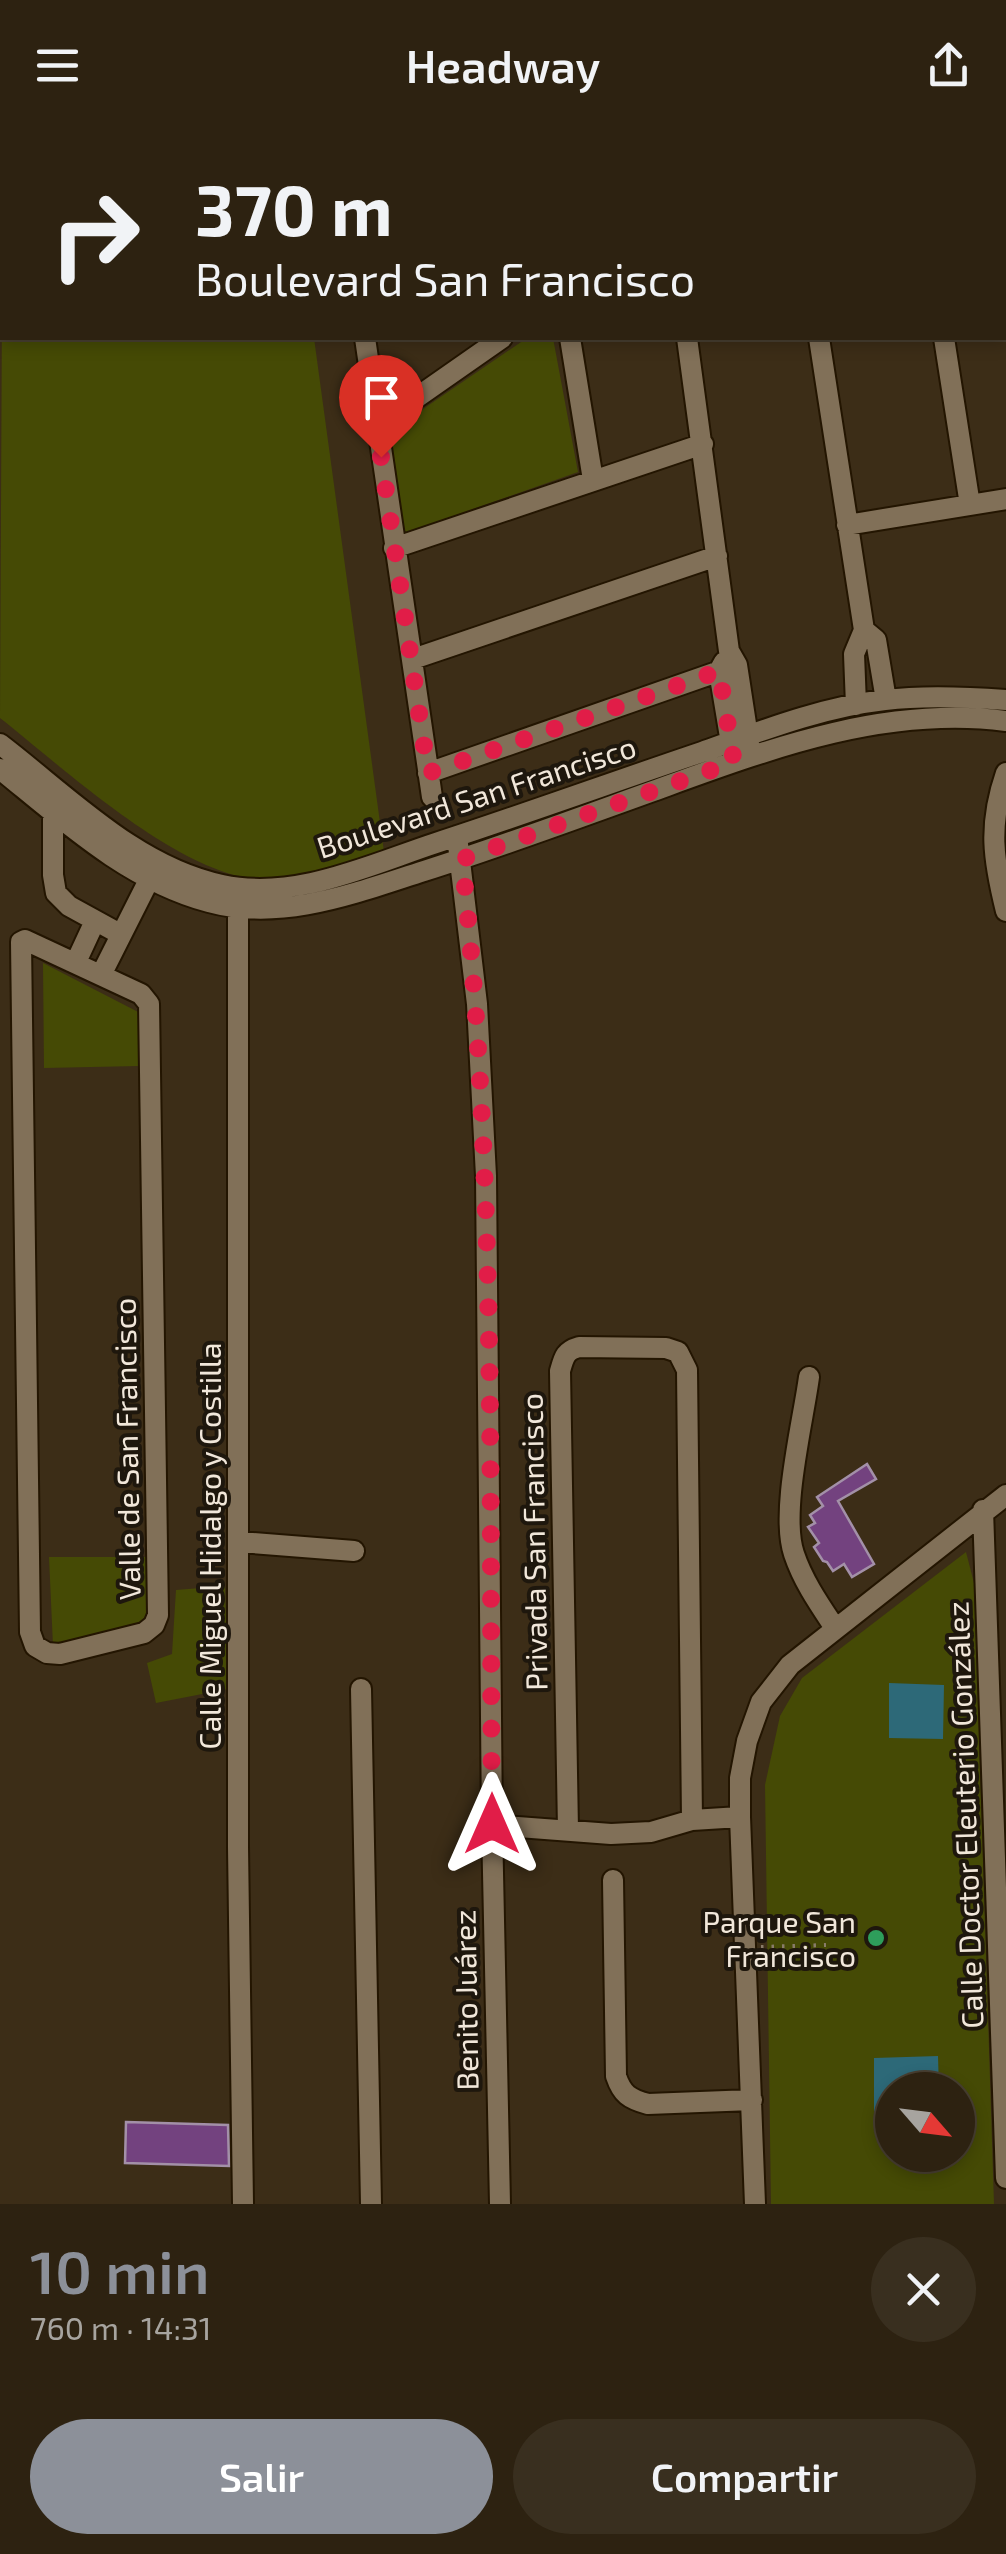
<!DOCTYPE html>
<html lang="es">
<head>
<meta charset="utf-8">
<style>
  body { margin:0; font-family:"Exo 2",sans-serif; background:#392f1f; color:#f1f3f6; height:100vh; display:flex; flex-direction:column; font-size:38px; white-space:nowrap }
  * { box-sizing:border-box; margin:0 }
  p { font-size:32px; color:#a7a49f }
  .icon { flex:none; width:55px; height:55px; fill:none; stroke:currentColor; stroke-width:2; stroke-linecap:round; stroke-linejoin:round }
  .map { position:relative; height:2074px; overflow:hidden }
  .sheet { display:flex; flex-direction:column; background:#2d2211; flex:1 }
  .sheet>* { flex:none }
  .guide { position:absolute; left:0px; top:0px; width:1008px; height:210px; box-shadow:0 5px 15px #0003,0 0 0 2px #483f31; background:#2d2211; color:#f1f3f6; overflow:hidden }
  .needle { width:65px; rotate:118deg }
  .controls { position:absolute; left:875px; top:1942px; display:grid; gap:20px }
  .controls a { display:grid; place-items:center; width:100px; height:100px; border-radius:50%; background:#2d2211; box-shadow:0 5px 15px #0003,0 0 0 2px #483f31; font-size:50px }
  .pin { position:absolute; display:grid; place-items:center; width:85px; height:85px; color:#fff; margin:-102px -42px; border-radius:50% 50% 50% 0; rotate:-45deg; box-shadow:0 0 10px #0007 }
  .pin .icon { rotate:45deg }
  .me { position:absolute; width:110px; margin:-55px; rotate:0deg; stroke-linejoin:round; filter:drop-shadow(0 0 8px #0008) }
  .turn { display:flex; align-items:center; gap:35px; height:210px; padding:0 30px; font-size:45px }
  .turn .icon { width:130px; height:130px; stroke-width:2.5 }
  .turn b { display:block; font-size:70px; line-height:85px }
  .round { display:grid; place-items:center; flex:none; width:105px; height:105px; border-radius:52px; background:#392f1f }
  .summary { display:flex; align-items:center; justify-content:space-between; height:170px; padding:0 30px }
  h1 { font-size:60px; font-weight:600; line-height:75px; color:#8c9099 }
  .button { display:flex; gap:20px; margin-top:auto; padding:20px 30px }
  .button a { flex:1; height:115px; border-radius:60px; background:#8c9099; color:#fff; font-size:40px; font-weight:600; line-height:115px; text-align:center }
  .button a+a { background:#392f1f; color:#f1f3f6 }
  header { display:flex; justify-content:space-between; align-items:center; height:130px; padding:0 30px; background:#2d2211; font-size:45px; font-weight:600 }
  .map>svg:first-child { display:block }
  .green { fill:#454a05; fill-rule:evenodd }
  .water { fill:#2d6978 }
  .building { fill:#73427f; stroke:#a390a8; stroke-width:2.5 }
  .lines { fill:none; stroke-linecap:round; stroke-linejoin:round }
  .minor-casing { stroke:#231501; stroke-width:24 }
  .major-casing { stroke:#231501; stroke-width:29 }
  .path { stroke:#897c6a; stroke-width:4; stroke-dasharray:2.5 8; stroke-linecap:butt }
  .minor { stroke:#817058; stroke-width:20 }
  .major { stroke:#9d834a; stroke-width:25 }
  .route { stroke:#e11d48; stroke-width:18; stroke-dasharray:0 32.4 }
  .leisure-dot { fill:#2e9e5b; stroke:#1e170d; stroke-width:4 }
  .labels { text-anchor:middle; dominant-baseline:central; stroke-width:8; stroke-linejoin:round; paint-order:stroke }
  .street-label { font-size:30px; fill:#f1e7da; stroke:#1e170d }
  .poi-label { font-size:30px; fill:#f1e7da; stroke:#1e170d; text-anchor:end }
</style>
</head>
<body>
<header><svg class="icon" aria-label="menu" viewBox="0 0 24 24"><path d="M4 6h16M4 12h16M4 18h16"/></svg>Headway<svg class="icon" aria-label="share" viewBox="0 0 24 24"><path d="M12 15V3M7 8l5-5 5 5M5 13v7h14v-7"/></svg></header>
<div class="map">
<svg width="1006" height="2074" viewBox="0 0 1006 2074">
  <rect width="100%" height="100%" fill="#3c2d17"/>
  <path class="green" d="M 2,166 L 2,208 L 314,208 L 384,722 C 352,730 303,748 272,750 C 188,754 66,640 0,588 Z
    M 527,208 L 553,208 L 578,342 L 405,403 L 388,303 Z
    M 43,833 L 144,885 L 139,936 L 44,938 Z
    M 966,1422 L 974,1453 L 994,2074 L 771,2074 L 765,1655 L 780,1586 L 802,1548 ZM 892,1960 L 958,1960 L 958,2025 L 892,2025 Z
    M 49,1427 L 147,1427 L 147,1493 L 53,1516 Z
    M 225,1456 L 228,1559 L 156,1573 L 147,1533 L 172,1524 L 176,1460 Z"/>
  <path class="water" d="M 889,1553 L 944,1555 L 943,1609 L 889,1608 Z
    M 938,1926 L 939,1960 L 892,1960 L 892,1992 L 874,1993 L 874,1928 Z"/>
  <path class="building" d="M 867,1334 L 876,1349 L 838,1371 L 874,1434 L 852,1447 L 844,1434 L 833,1441 L 827,1432 L 823,1431 L 814,1417 L 819,1413 L 808,1397 L 815,1393 L 810,1385 L 823,1376 L 817,1367 Z
    M 126,1992 L 228,1995 L 229,2036 L 125,2033 Z"/>
  <g class="lines">
    <defs>
      <path id="minor" d="M 658,0 L 658,2
        M 795,0 L 795,2
        M 910,0 L 910,2
        M 405,2 L 408,0
        M 580,2 L 583,0
        M 1005,106 L 1006,106
        M 365,208 L 432,667
        M 570,208 L 593,350
        M 687,208 L 729,521 L 737,535 L 750,620
        M 819,208 L 864,500 L 854,524 L 856,575
        M 944,208 L 970,375
        M 376,296 L 502,208
        M 847,395 L 1006,369
        M 394,418 L 703,314
        M 864,500 L 876,510 L 886,570
        M 413,529 L 717,426
        M 724,532 L 719,541 L 733,625
        M 0,614 C 68,666 136,737 222,755 C 295,771 369,735 436,713 C 525,684 613,652 702,622 C 761,601 822,577 885,570 C 925,565 966,567 1006,570
        M 0,639 C 64,691 129,751 209,772 C 282,792 355,763 424,741 C 506,715 586,685 667,656 C 777,616 888,576 1006,591
        M 428,643 L 737,535
        M 1006,643 C 988,695 993,729 1006,781
        M 53,673 L 53,745 L 56,763 L 69,776 L 120,804
        M 457,706 L 477,874 L 486,1046 L 492,1695 L 500,2074
        M 238,758 L 238,1717 L 243,2074
        M 25,810 L 141,864 L 149,874 L 158,1485 L 154,1495 L 144,1503 L 60,1524 L 47,1523 L 35,1516 L 30,1502 L 21,812 Z
        M 76,832 L 95,791
        M 101,845 L 154,740
        M 809,1247 C 803,1292 780,1383 794,1424 C 803,1451 819,1474 835,1498
        M 983,1380 L 1006,2048
        M 240,1412 L 354,1421
        M 361,1559 L 371,2074
        M 492,1695 L 611,1704 L 651,1702 L 692,1690 L 740,1687
        M 568,1700 L 560,1241 C 564,1227 565,1221 579,1217 L 666,1218 L 678,1222 L 687,1240 L 692,1690
        M 613,1750 L 616,1946 C 622,1964 629,1969 648,1974 L 752,1970
        M 755,2074 L 740,1687 L 740,1648 L 747,1611 L 761,1572 L 790,1535 L 1006,1365"/>
      <path id="major" d="M 163,2 L 168,0
        M 239,2 L 242,0
        M 0,105 L 2,103
        M 0,139 L 2,138"/>
    </defs>
    <use href="#minor" class="minor-casing"/>
    <use href="#major" class="major-casing"/>
    <path class="path" d="M 761,1817 L 826,1815"/>
    <use href="#minor" class="minor"/>
    <use href="#major" class="major"/>
  </g>
  <g class="lines">
    <path class="route" d="M 381,327 L 428,643 L 719,541 L 734,632 L 462,729 C 497,1049 489,1373 492,1694"/>
  </g>
  <circle class="leisure-dot" cx="876" cy="1808" r="10"/>
  <g class="labels">
    <g class="street-label">
      <text transform="translate(476 666) rotate(-18)">Boulevard San Francisco</text>
      <text transform="translate(126 1319) rotate(-91)">Valle de San Francisco</text>
      <text transform="translate(533 1412) rotate(-91)">Privada San Francisco</text>
      <text transform="translate(209 1416) rotate(-90)">Calle Miguel Hidalgo y Costilla</text>
      <text transform="translate(964 1685) rotate(-92)">Calle Doctor Eleuterio González</text>
      <text transform="translate(465 1870) rotate(-91)">Benito Juárez</text>
    </g>
    <g class="poi-label">
      <text x="856" y="1791">Parque San<tspan x="856" dy="34">Francisco</tspan></text>
    </g>
  </g>
</svg>
<div class="controls">
<a><svg class="needle" viewBox="-14 -14 28 28"><path d="M0-13l5 13h-10z" fill="#e53935"/><path d="M0 13l5-13h-10z" fill="#a7a49f"/></svg></a>
</div>
<div class="pin" style="left:381px;top:327px;background:#d93025"><svg class="icon" aria-label="arrive" viewBox="0 0 24 24"><path d="M6 21V4h12l-3 4 3 4H6"/></svg></div>
<svg class="me" style="left:492px;top:1694px" viewBox="-20 -20 40 40"><path d="M0-17L14 15 0 8-14 15z" fill="#e11d48" stroke="#fff" stroke-width="4"/></svg>
<div class="guide">
<div class="turn"><svg class="icon" aria-label="right" viewBox="0 0 24 24"><path d="M7 20v-9h11M14 6l5 5-5 5"/></svg><div><b>370 m</b>Boulevard San Francisco</div></div>
</div>
</div>
<section class="sheet">
<div class="summary"><div><h1>10 min</h1><p>760 m · 14:31</p></div><a class="round"><svg class="icon" aria-label="close" viewBox="0 0 24 24"><path d="M6 6l12 12M18 6L6 18"/></svg></a></div>
<div class="button"><a>Salir</a><a>Compartir</a></div>
</section>
</body>
</html>
